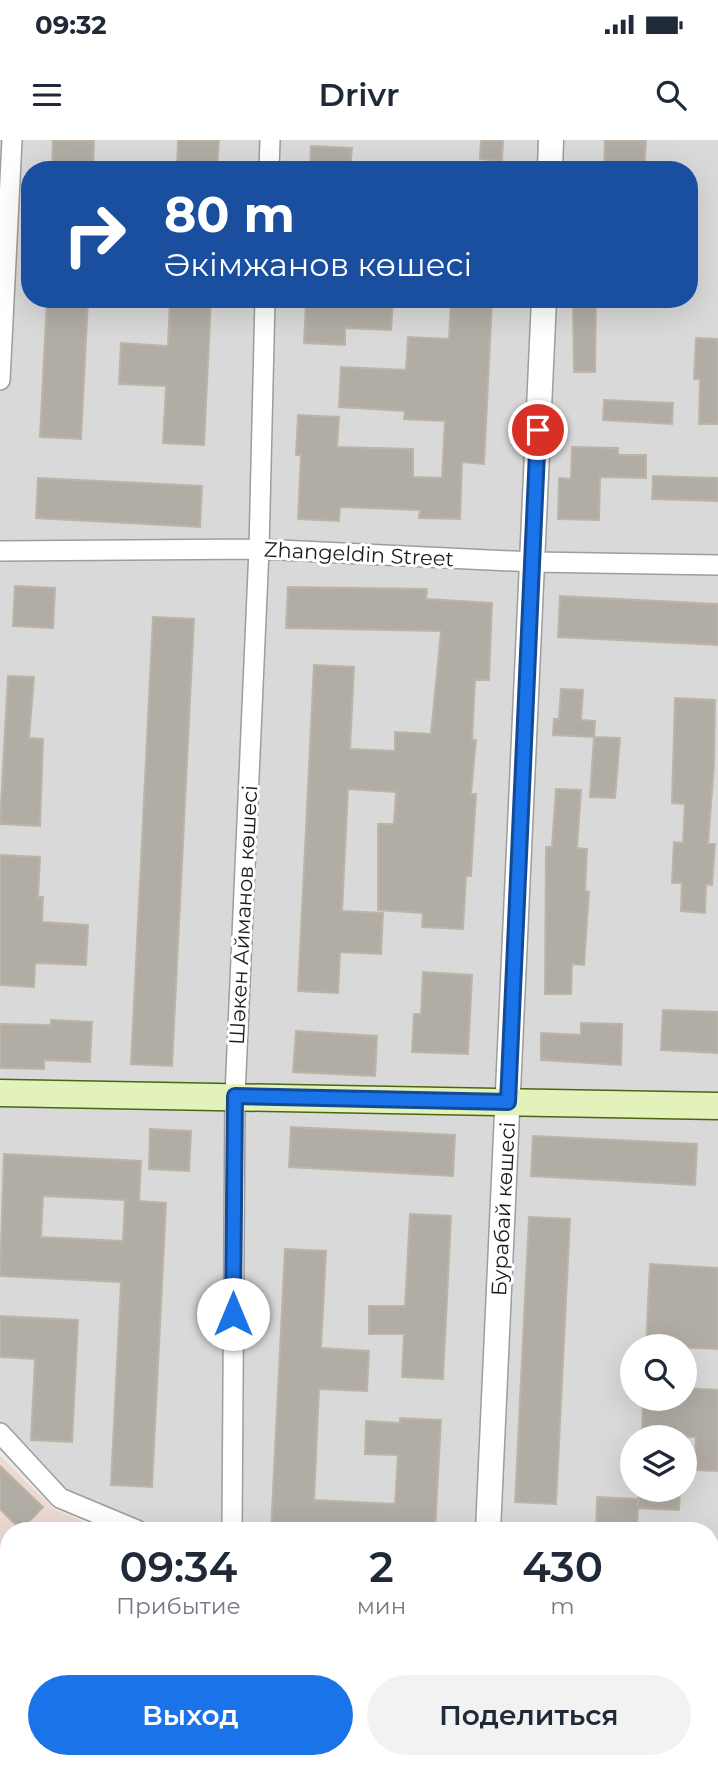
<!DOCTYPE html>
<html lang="ru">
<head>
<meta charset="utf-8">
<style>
  body { margin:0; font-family:Montserrat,sans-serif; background:#f2f2f3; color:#1f2937; height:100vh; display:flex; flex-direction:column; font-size:26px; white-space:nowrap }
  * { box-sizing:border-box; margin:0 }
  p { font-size:23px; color:#747a83 }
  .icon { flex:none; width:38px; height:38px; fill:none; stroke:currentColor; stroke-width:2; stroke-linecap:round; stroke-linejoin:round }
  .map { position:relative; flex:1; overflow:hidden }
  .drawer { position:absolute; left:0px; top:1382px; width:719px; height:247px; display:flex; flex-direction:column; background:#fff; border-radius:28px 28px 0 0; box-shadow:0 7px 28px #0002 }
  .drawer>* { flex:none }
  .top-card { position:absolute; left:21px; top:21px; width:677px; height:147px; border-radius:28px; box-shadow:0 7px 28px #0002; background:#1a4fa0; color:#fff; overflow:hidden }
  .controls { position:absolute; left:620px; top:1194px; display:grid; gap:14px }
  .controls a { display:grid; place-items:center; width:77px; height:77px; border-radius:50%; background:#fff; box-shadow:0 7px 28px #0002; font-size:35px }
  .pin { position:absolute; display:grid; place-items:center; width:60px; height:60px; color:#fff; margin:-30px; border:4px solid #fff; border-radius:50%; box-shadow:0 2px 7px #0007 }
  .me { position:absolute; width:77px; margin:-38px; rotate:0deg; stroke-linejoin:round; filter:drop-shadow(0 0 5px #0008) }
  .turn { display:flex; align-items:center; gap:24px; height:147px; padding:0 28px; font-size:32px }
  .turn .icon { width:91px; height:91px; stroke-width:2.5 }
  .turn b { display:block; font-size:49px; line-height:60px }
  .eta { display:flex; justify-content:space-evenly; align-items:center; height:119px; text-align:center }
  .eta b { font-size:42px; font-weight:600; line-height:49px }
  .action { display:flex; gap:14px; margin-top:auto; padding:14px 28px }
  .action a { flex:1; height:80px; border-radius:42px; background:#1a73e8; color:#fff; font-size:28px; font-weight:600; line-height:80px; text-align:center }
  .action a+a { background:#f2f2f3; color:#1f2937 }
  .status { display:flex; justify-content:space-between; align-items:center; height:49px; padding:0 35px; background:#fff; direction:ltr }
  .status svg { height:19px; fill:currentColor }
  header { display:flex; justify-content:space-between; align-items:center; height:91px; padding:0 28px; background:#fff; font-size:32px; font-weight:600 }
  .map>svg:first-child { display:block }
  .residential { fill:#dad9d9; fill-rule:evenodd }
  .commercial { fill:#ecd9d3 }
  .building { fill:#b1ada5; stroke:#bcb4a6; stroke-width:2; fill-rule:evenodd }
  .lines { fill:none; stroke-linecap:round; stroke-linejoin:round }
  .minor-casing { stroke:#9d9d9d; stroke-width:22 }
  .tertiary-casing { stroke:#9d9d9d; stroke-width:27 }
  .secondary-casing { stroke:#4a6610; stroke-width:29 }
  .minor { stroke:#fff; stroke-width:19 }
  .tertiary { stroke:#fff; stroke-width:24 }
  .secondary { stroke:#e3f2bb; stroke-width:26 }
  .route-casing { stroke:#114b97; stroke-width:18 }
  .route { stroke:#1a73e8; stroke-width:12 }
  .labels { text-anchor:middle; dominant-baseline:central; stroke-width:6; stroke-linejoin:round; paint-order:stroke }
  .street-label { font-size:21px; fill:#1c1c1c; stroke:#fff }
</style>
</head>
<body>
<div class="status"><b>09:32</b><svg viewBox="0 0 49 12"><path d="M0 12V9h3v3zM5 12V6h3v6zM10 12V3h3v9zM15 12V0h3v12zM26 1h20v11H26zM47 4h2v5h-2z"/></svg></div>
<header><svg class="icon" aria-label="menu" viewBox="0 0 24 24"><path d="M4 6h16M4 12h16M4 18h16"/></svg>Drivr<svg class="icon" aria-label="search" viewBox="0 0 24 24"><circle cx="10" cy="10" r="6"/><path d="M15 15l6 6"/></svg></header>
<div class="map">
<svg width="718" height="1629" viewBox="0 0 718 1629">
  <rect width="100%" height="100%" fill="#ecebe2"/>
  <path class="residential" d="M 0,0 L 718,0 L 718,1508 L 711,1508 L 710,1391 L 139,1391 L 60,1358 L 0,1293 ZM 30,30 L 690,30 L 690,159 L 30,159 ZM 632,1206 L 684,1206 L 684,1258 L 632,1258 ZM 632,1297 L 684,1297 L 684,1349 L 632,1349 Z"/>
  <path class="commercial" d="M 0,1316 L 55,1370 L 107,1391 L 9,1391 L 9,1620 L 458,1620 L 458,1629 L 0,1629 Z
    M 711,1556 L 718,1557 L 718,1629 L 513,1629 L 513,1620 L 710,1620 Z"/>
  <path class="building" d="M 53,0 L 94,0 L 93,30 L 52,30 Z
    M 178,0 L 219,0 L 217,30 L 177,30 Z
    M 481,0 L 503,0 L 502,21 L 480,19 Z
    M 605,0 L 646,0 L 644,30 L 604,29 Z
    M 311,6 L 352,8 L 350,30 L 310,30 Z
    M 47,159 L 88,159 L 81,299 L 40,297 Z
    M 170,159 L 211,159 L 204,305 L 163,303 L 166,246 L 119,244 L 121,203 L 168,206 Z
    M 352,159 L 393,159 L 391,190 L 345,188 L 345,205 L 304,203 L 306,162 L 352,164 Z
    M 451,159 L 492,161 L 484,324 L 462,322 L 460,379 L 419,378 L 420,370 L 340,367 L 339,381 L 298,379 L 301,315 L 296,315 L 298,275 L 339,277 L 337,307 L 413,309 L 413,337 L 442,338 L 445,281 L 404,279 L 405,271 L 339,267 L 341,227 L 406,230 L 408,197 L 449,199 Z
    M 573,160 L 596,161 L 595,232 L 574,232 Z
    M 696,198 L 718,199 L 718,284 L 699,284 L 700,239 L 694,239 Z
    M 604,260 L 673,263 L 672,284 L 603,280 Z
    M 572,307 L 618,308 L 618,315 L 646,315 L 646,338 L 600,337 L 599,380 L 558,379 L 559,338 L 571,339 Z
    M 653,336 L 718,338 L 718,361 L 652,359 Z
    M 38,338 L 202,346 L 200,387 L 36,378 Z
    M 15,446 L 55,448 L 53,488 L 13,486 Z
    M 288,447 L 427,449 L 426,459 L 492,463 L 489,540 L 475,540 L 472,600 L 476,600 L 471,654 L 476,654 L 471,736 L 466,736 L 463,789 L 422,787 L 423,773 L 378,770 L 378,684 L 394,684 L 396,652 L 348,649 L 342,771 L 383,773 L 381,814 L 340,812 L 338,853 L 298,851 L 314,525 L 354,527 L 350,609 L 395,611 L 395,592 L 431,594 L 441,491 L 286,488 Z
    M 560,456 L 718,464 L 718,505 L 558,497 Z
    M 153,477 L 194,479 L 172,926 L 131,924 Z
    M 8,536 L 34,537 L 29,598 L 43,599 L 40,686 L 0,684 Z
    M 561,549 L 583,550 L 581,580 L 595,581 L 594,597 L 553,595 L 554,579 L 559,579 Z
    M 675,558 L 715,560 L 714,625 L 708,704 L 715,704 L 712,745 L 706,744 L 705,773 L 681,771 L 682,743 L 672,743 L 674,702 L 683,703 L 685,664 L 672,663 Z
    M 594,597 L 620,598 L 615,658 L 590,657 Z
    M 556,649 L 581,650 L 577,708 L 587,709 L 585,751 L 589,752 L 584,825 L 572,824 L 571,854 L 545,854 L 546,707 L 552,707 Z
    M 0,715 L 40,717 L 38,757 L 43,757 L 42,782 L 88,785 L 86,825 L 35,823 L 34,847 L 0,845 Z
    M 423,832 L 472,835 L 468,914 L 412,912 L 414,874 L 421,874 Z
    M 663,870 L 718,872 L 718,913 L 661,910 Z
    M 51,880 L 92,882 L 90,922 L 44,920 L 44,929 L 0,928 L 0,884 L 51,885 Z
    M 581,883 L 622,884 L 621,925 L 541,920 L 541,893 L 581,895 Z
    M 296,891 L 377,896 L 375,936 L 293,932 Z
    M 291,987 L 455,995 L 453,1036 L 289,1027 Z
    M 150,989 L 191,991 L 189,1031 L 149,1029 Z
    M 533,996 L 697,1004 L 695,1045 L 531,1036 Z
    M 4,1014 L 141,1021 L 139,1061 L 166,1063 L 152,1347 L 111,1345 L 121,1142 L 0,1136 ZM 43,1056 L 125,1060 L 123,1101 L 41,1097 Z
    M 410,1074 L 451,1076 L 443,1239 L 402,1237 L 404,1194 L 369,1194 L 369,1166 L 405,1166 Z
    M 529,1077 L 570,1079 L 556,1364 L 515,1362 Z
    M 285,1109 L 326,1111 L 321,1208 L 369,1211 L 367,1251 L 319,1249 L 314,1360 L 395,1364 L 398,1315 L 365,1314 L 366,1281 L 400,1283 L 400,1278 L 441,1280 L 435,1391 L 394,1391 L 395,1387 L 347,1385 L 347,1391 L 271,1391 Z
    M 650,1124 L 718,1128 L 718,1209 L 646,1206 Z
    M 0,1176 L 78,1180 L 72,1302 L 31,1300 L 35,1219 L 0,1217 Z
    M 684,1248 L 718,1250 L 718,1331 L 694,1330 L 696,1297 L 642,1297 L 643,1258 L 684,1258 Z
    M 0,1326 L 43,1367 L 21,1390 L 0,1369 Z
    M 639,1349 L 680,1349 L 679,1370 L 638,1368 Z
    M 597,1357 L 638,1359 L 637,1391 L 596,1391 Z"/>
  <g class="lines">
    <defs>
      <path id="minor" d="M 269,30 L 270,0
        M 0,240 L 12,0
        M 0,411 L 259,409 L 533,422 L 718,425
        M 0,1293 L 60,1358 L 139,1391
        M 232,1391 L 235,956 L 259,409 L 265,159
        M 710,1508 L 718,1508"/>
      <path id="tertiary" d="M 550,30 L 551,0
        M 488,1391 L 544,159
        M 480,1629 L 480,1620"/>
      <path id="secondary" d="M 0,953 L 718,966"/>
    </defs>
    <use href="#minor" class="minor-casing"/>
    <use href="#tertiary" class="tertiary-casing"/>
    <use href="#secondary" class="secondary-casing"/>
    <use href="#minor" class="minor"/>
    <use href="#tertiary" class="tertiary"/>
    <use href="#secondary" class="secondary"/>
  </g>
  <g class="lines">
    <defs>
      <path id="route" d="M 233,1174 L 235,956 L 508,962 L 538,290"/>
    </defs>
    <use href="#route" class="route-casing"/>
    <use href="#route" class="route"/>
  </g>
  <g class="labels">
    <g class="street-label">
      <text transform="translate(359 414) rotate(3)">Zhangeldin Street</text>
      <text transform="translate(243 775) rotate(-87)">Шәкен Айманов көшесі</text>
      <text transform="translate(503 1069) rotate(-87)">Бурабай көшесі</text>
    </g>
  </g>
</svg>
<div class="controls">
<a><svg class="icon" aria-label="search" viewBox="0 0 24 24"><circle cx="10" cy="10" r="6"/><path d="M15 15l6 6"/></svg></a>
<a><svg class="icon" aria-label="layers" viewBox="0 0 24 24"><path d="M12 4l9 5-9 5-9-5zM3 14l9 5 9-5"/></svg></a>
</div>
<div class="pin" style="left:538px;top:290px;background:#d93025"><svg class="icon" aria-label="arrive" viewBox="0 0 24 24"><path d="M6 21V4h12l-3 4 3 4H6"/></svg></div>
<svg class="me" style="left:233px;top:1174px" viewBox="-20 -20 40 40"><circle r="19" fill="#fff"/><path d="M0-13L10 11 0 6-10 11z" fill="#1a73e8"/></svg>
<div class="top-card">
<div class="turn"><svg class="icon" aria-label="right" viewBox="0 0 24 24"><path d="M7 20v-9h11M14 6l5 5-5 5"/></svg><div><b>80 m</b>Әкімжанов көшесі</div></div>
</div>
<section class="drawer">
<div class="eta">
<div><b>09:34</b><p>Прибытие</p></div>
<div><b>2</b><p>мин</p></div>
<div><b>430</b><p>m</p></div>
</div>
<div class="action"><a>Выход</a><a>Поделиться</a></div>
</section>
</div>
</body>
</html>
